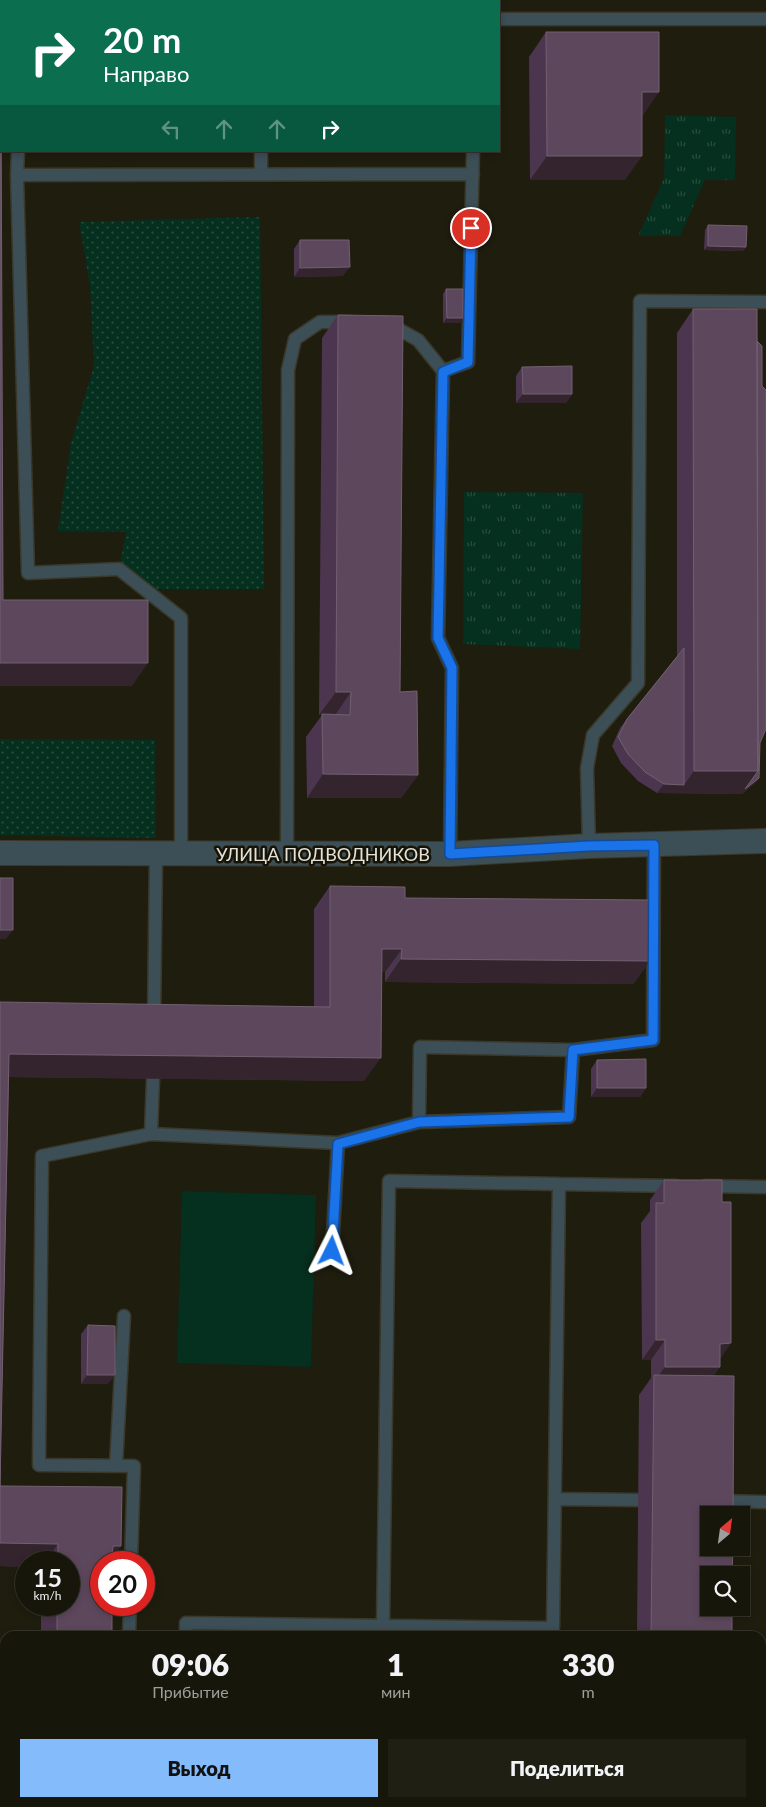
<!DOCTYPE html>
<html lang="ru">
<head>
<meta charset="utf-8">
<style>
  body { margin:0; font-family:Lato,sans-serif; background:#201f13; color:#f1f3f6; height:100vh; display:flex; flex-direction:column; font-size:19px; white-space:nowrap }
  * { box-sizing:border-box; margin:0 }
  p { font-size:16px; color:#9e9f9c }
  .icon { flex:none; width:28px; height:28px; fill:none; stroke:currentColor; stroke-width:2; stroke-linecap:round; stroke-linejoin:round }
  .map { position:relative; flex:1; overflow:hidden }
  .drawer { position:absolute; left:0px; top:1631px; width:766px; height:176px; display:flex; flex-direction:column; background:#17160a; border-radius:15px 15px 0 0; box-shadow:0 2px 8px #0003,0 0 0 1px #36352b }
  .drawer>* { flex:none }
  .top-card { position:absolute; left:0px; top:0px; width:500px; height:152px; box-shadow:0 2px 8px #0003,0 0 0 1px #36352b; background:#0b6e4f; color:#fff; overflow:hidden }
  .needle { width:32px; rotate:29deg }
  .controls { position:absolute; left:700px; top:1506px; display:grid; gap:10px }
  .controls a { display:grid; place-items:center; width:50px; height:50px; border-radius:0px; background:#17160a; box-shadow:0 2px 8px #0003,0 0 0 1px #36352b; font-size:25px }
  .speed { position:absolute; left:15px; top:1551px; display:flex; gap:10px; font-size:25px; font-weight:700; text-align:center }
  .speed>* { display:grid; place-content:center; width:65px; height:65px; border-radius:50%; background:#17160a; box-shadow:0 2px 8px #0003,0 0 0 1px #36352b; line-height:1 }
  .speed small { font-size:12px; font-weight:400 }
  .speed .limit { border:8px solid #d22; background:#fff; color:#111 }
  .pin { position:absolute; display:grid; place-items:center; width:42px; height:42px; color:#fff; margin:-21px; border:2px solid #fff; border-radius:50%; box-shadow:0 1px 5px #0007 }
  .me { position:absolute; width:55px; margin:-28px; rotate:3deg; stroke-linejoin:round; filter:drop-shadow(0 0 4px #0008) }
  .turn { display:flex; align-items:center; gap:18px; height:105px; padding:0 20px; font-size:22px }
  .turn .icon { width:65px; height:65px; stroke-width:2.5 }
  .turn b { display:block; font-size:35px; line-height:42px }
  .lanes { display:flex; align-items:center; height:48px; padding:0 20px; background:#0003; justify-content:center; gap:25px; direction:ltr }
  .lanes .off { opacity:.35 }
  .eta { display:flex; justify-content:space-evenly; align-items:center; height:85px; text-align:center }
  .eta b { font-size:30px; font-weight:800; line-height:35px }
  .primary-button { display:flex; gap:10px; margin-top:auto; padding:10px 20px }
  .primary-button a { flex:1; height:58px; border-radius:0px; background:#84bcfb; color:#111; font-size:20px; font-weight:800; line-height:58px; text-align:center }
  .primary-button a+a { background:#201f13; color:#f1f3f6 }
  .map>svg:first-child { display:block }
  .grass { fill:url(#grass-dots) }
  .park { fill:url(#park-tufts) }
  .garden { fill:#052f1e }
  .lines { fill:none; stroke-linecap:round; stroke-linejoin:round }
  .lane-casing { stroke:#3a382a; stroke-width:15 }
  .street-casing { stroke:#3a382a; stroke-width:26 }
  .lane { stroke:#3c4e56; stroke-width:12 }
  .street { stroke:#3c4e56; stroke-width:24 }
  .wall { fill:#4c354e }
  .shaded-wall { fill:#33242e }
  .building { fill:#5d475d; stroke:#726070 }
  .route-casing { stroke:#114b97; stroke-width:12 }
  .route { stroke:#1a73e8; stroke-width:9 }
  .labels { text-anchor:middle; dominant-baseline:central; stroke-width:5; stroke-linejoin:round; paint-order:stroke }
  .street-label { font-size:18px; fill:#e3e1d8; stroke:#161406 }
</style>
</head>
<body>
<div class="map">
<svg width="766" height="1807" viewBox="0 0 766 1807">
  <defs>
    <pattern id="grass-dots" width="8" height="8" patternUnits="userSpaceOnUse" patternTransform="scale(1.25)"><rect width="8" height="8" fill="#052f1e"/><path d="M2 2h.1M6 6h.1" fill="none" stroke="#294d3e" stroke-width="1.8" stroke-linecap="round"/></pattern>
    <pattern id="park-tufts" width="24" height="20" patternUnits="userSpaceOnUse" patternTransform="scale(1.25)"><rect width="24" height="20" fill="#052f1e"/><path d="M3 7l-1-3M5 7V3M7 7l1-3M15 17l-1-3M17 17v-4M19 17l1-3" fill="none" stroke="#294d3e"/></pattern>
  </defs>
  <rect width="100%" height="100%" fill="#1f1d0e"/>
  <path class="grass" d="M 260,217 L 264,589 L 144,589 L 119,569 L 126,532 L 58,531 L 71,443 L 94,366 L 90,285 L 79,222 Z
    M 0,739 L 155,740 L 156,838 L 0,835 Z"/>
  <path class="park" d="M 665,115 L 736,117 L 735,180 L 705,180 L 680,236 L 638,236 L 664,178 Z
    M 464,492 L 583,493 L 580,649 L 463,644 Z"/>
  <path class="garden" d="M 182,1191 L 316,1195 L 311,1367 L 177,1363 Z"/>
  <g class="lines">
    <defs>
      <path id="lane" d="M 473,1 L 473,0
        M 0,14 L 1,14
        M 499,19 L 766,19
        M 18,151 L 17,175 L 28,573 L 119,569 L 181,618 L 181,854
        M 261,174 L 261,151
        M 17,175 L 473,174
        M 389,324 L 418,340 L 443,371 L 438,638 L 452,668 L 450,854
        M 443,371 L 468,362 L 473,151
        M 589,846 L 587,768 L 593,735 L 638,683 L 640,301 L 766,302
        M 287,854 L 288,370 L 295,339 L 320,322 L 350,322
        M 154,1021 L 156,854
        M 419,1122 L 420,1047 L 573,1050 L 653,1040 L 654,845
        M 151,1134 L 153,1079
        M 706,1186 L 766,1187
        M 332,1251 L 338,1143 L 419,1122 L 569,1117 L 573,1050
        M 116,1466 L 124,1316
        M 555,1499 L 638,1500
        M 719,1501 L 766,1502
        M 131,1562 L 134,1466 L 39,1465 L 42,1156 L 151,1134 L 338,1143
        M 383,1626 L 389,1181 L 559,1184
        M 129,1636 L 130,1605
        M 186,1636 L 186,1623 L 553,1628 L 559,1184 L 676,1186
        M 0,1777 L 5,1777"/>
      <path id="street" d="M 0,853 L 450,854 L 589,846 L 766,841
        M 184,1802 L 197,1807"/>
    </defs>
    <use href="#lane" class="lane-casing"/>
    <use href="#street" class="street-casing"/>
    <use href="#lane" class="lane"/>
    <use href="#street" class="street"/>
  </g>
  <path class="wall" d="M 546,32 L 642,117 L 625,180 L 530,180 L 529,57 Z
    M 708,225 L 746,247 L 743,251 L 704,250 L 705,230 Z
    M 300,240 L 343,276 L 294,277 L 294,249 Z
    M 446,289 L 460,323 L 443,323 L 443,294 Z
    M 693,309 L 760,743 L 759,778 L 756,782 L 742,794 L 657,793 L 638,781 L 621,763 L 612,746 L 620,728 L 627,719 L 677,656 L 677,333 Z
    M 338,315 L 400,692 L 418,775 L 401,798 L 307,798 L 306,737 L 322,715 L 319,715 L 322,338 Z
    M 522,367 L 572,394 L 566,403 L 516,403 L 516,376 Z
    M 330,886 L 405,898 L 650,961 L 633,984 L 385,982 L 385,972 L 382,972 L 364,1081 L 9,1077 L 0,1486 L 121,1546 L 112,1558 L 112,1636 L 41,1636 L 41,1605 L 69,1605 L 69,1562 L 26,1562 L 26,1567 L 0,1566 L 0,1002 L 314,1007 L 314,909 Z
    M 597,1060 L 646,1088 L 640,1097 L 591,1097 L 591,1069 Z
    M 664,1180 L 720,1359 L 720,1367 L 714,1375 L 732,1636 L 637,1636 L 639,1395 L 651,1378 L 651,1360 L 642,1360 L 641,1223 L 650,1211 L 650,1200 Z
    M 88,1325 L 108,1384 L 81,1384 L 81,1334 Z"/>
  <path class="shaded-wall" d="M 0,86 L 1,86 L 1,110 L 0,110 Z
    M 642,92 L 659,92 L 642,117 Z
    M 547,156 L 642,156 L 625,180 L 530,180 Z
    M 708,246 L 746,247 L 743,251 L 704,250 Z
    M 350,267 L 343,276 L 294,277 L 300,268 Z
    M 447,318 L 463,318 L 460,323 L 443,323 Z
    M 523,394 L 572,394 L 566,403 L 516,403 Z
    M 0,663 L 148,663 L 132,686 L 0,686 Z
    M 336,692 L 351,692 L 335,715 L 319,715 Z
    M 694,771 L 758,771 L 742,794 L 657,793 L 664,784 L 684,785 Z
    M 323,774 L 418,775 L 401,798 L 307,798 Z
    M 759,778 L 756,782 L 742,794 L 745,789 Z
    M 0,930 L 13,930 L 6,939 L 0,939 Z
    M 382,949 L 402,949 L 385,972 L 365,972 Z
    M 401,959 L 650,961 L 633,984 L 385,982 Z
    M 9,1054 L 381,1058 L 364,1081 L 0,1077 Z
    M 597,1088 L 646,1088 L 640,1097 L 591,1097 Z
    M 656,1340 L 665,1340 L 651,1360 L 642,1360 Z
    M 731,1343 L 717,1364 L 720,1344 Z
    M 665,1367 L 720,1367 L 706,1387 L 653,1383 Z
    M 87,1375 L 115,1375 L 108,1384 L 81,1384 Z
    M 0,1543 L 58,1544 L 45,1562 L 26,1562 L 26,1567 L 0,1566 Z
    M 113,1546 L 121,1546 L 109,1562 Z"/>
  <path class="building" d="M 0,21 L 1,21 L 1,86 L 0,86 Z
    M 546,32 L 659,32 L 659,92 L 642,92 L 642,156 L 547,156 Z
    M 0,99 L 1,99 L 3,600 L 148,600 L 148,663 L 0,663 Z
    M 708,225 L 747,226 L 746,247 L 708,246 Z
    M 300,240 L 349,240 L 350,267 L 300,268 Z
    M 446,289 L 463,289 L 463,318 L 447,318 Z
    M 693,309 L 757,309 L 758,771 L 694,771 Z
    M 338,315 L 403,316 L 400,692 L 417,691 L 418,775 L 323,774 L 322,714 L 350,715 L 351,692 L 336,692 Z
    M 757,341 L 762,346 L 762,386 L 766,390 L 766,729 L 760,743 L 759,778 L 745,789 L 758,771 Z
    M 572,366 L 572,394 L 523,394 L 522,367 Z
    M 684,648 L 684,785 L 664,784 L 645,772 L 628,754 L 618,737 L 627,719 Z
    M 0,878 L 13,878 L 13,930 L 0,930 Z
    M 330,886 L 405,887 L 405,898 L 650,900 L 650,961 L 401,959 L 402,949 L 382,949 L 381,1058 L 9,1054 L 0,1486 L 122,1487 L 121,1546 L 113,1546 L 112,1562 L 101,1562 L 101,1605 L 112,1605 L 112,1636 L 57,1636 L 57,1605 L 69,1605 L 69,1562 L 58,1562 L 58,1544 L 0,1543 L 0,1002 L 330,1007 Z
    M 646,1059 L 646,1088 L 597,1088 L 597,1060 Z
    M 664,1180 L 722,1180 L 722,1202 L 731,1202 L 731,1343 L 720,1344 L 720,1367 L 665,1367 L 665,1340 L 656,1340 L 656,1203 L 664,1203 Z
    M 88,1325 L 115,1326 L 115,1375 L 87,1375 Z
    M 654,1375 L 734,1376 L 733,1515 L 709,1515 L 709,1548 L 733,1548 L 732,1575 L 709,1575 L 709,1608 L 732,1608 L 732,1636 L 651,1636 Z"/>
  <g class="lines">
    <defs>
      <path id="route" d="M 332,1251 L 338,1144 L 419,1122 L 569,1117 L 573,1050 L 653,1040 L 654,845 L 588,846 L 450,854 L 452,668 L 438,638 L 443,372 L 468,362 L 471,228"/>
    </defs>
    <use href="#route" class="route-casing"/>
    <use href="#route" class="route"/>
  </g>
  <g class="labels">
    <g class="street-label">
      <text x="323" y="854">УЛИЦА ПОДВОДНИКОВ</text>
    </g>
  </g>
</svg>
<div class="controls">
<a><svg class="needle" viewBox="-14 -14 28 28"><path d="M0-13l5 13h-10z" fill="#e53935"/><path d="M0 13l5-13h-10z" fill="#9e9f9c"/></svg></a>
<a><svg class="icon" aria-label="search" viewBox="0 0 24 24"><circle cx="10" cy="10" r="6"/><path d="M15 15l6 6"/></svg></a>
</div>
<div class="speed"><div>15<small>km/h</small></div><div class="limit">20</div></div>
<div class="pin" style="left:471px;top:228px;background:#d93025"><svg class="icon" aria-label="arrive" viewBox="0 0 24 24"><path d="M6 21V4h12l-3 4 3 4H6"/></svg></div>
<svg class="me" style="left:332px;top:1251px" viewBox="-20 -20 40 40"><path d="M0-17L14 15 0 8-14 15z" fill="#1a73e8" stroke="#fff" stroke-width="4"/></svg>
<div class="top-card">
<div class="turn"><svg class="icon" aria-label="right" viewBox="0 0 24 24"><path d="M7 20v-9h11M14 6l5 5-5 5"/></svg><div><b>20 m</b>Направо</div></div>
<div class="lanes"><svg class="icon off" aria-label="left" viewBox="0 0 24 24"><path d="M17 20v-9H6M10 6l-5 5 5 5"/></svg><svg class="icon off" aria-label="ahead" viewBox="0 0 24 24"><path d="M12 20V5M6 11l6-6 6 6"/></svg><svg class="icon off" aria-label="ahead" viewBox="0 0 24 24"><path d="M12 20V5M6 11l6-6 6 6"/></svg><svg class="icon" aria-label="right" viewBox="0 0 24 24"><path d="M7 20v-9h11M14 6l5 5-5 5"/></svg></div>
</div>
<section class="drawer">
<div class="eta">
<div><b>09:06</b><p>Прибытие</p></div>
<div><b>1</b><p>мин</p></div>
<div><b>330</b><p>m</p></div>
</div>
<div class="primary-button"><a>Выход</a><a>Поделиться</a></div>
</section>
</div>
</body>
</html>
